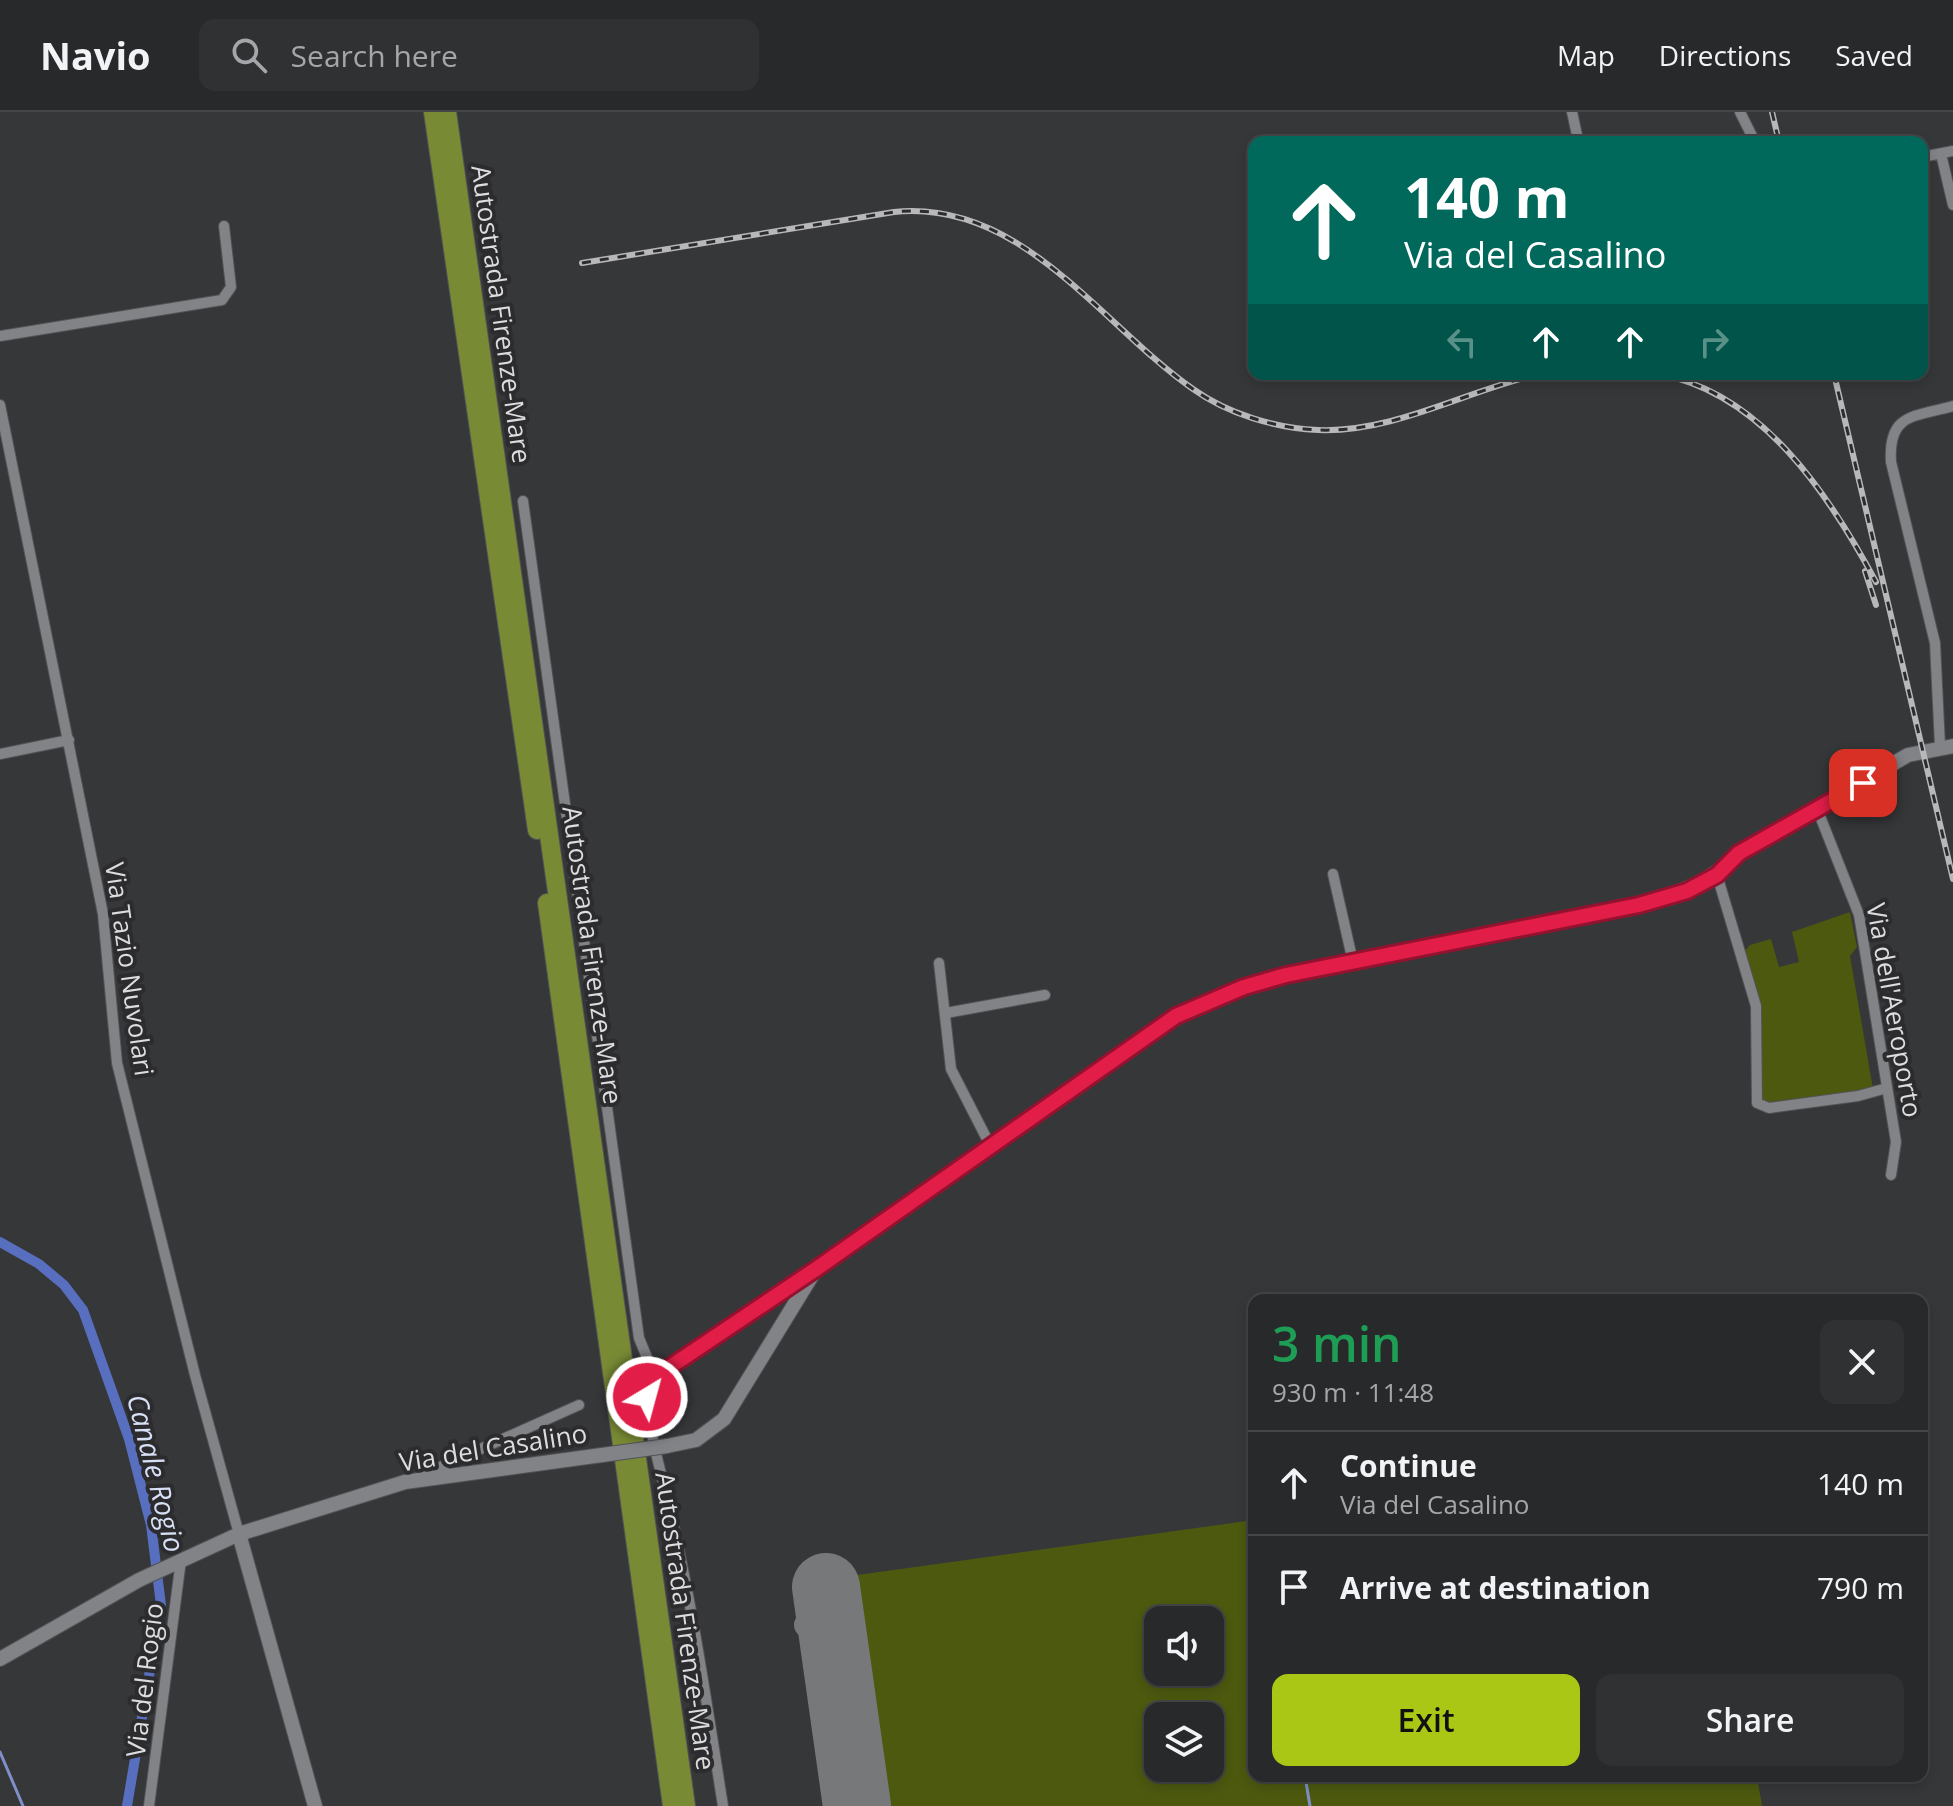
<!DOCTYPE html>
<html lang="en">
<head>
<meta charset="utf-8">
<style>
  body { margin:0; font-family:"Open Sans",sans-serif; background:#303133; color:#f1f3f6; height:100vh; display:flex; flex-direction:column; font-size:30px; white-space:nowrap }
  * { box-sizing:border-box; margin:0 }
  p { font-size:26px; color:#a5a6a9 }
  .icon { flex:none; width:44px; height:44px; fill:none; stroke:currentColor; stroke-width:2; stroke-linecap:round; stroke-linejoin:round }
  .map { position:relative; flex:1; overflow:hidden }
  .sheet { position:absolute; left:1248px; top:1182px; width:680px; height:488px; display:flex; flex-direction:column; background:#28292b; border-radius:16px; box-shadow:0 4px 12px #0003,0 0 0 2px #444547 }
  .sheet>* { flex:none }
  .banner { position:absolute; left:1248px; top:24px; width:680px; height:244px; border-radius:16px; box-shadow:0 4px 12px #0003,0 0 0 2px #444547; background:#00695c; color:#fff; overflow:hidden }
  .controls { position:absolute; left:1144px; top:1494px; display:grid; gap:16px }
  .controls a { display:grid; place-items:center; width:80px; height:80px; border-radius:16px; background:#28292b; box-shadow:0 4px 12px #0003,0 0 0 2px #444547; font-size:40px }
  .pin { position:absolute; display:grid; place-items:center; width:68px; height:68px; color:#fff; margin:-34px; border-radius:16px; box-shadow:0 4px 12px #0006 }
  .me { position:absolute; width:88px; margin:-44px; rotate:37deg; stroke-linejoin:round; filter:drop-shadow(0 0 6px #0008) }
  .turn { display:flex; align-items:center; gap:28px; height:168px; padding:0 24px; font-size:36px }
  .turn .icon { width:104px; height:104px; stroke-width:2.5 }
  .turn b { display:block; font-size:56px; line-height:68px }
  .lanes { display:flex; align-items:center; height:76px; padding:0 24px; background:#0003; justify-content:center; gap:40px; direction:ltr }
  .lanes .off { opacity:.35 }
  .round { display:grid; place-items:center; flex:none; width:84px; height:84px; border-radius:16px; background:#303133 }
  .headline { display:flex; align-items:center; justify-content:space-between; height:136px; padding:0 24px }
  h1 { font-size:48px; font-weight:600; line-height:60px; color:#1e9e55 }
  .button { display:flex; gap:16px; margin-top:auto; padding:16px 24px }
  .button a { flex:1; height:92px; border-radius:16px; background:#abc716; color:#111; font-size:32px; font-weight:600; line-height:92px; text-align:center }
  .button a+a { background:#303133; color:#f1f3f6 }
  ul { padding:0; list-style:none }
  li { display:flex; align-items:center; gap:24px; height:104px; padding:0 24px; border-top:2px solid #444547 }
  li div { flex:1 }
  li b { display:block; font-size:30px }
  li em { font-style:normal }
  header { display:flex; align-items:center; gap:48px; box-sizing:border-box; height:112px; padding:0 40px; background:#28292b; border-bottom:2px solid #444547 }
  header strong { font-size:38px }
  nav { display:flex; gap:44px; margin-inline-start:auto; font-size:28px }
  .search { width:560px; height:72px; background:#303133; display:flex; align-items:center; gap:20px; box-sizing:border-box; padding:0 28px; border-radius:16px; color:#a5a6a9; font-size:30px }
  .map>svg:first-child { display:block }
  .green { fill:#4c590f; fill-rule:evenodd }
  .lines { fill:none; stroke-linecap:round; stroke-linejoin:round }
  .stream { stroke:#808fc9; stroke-width:3 }
  .canal { stroke:#586ebf; stroke-width:10 }
  .taxiway { stroke:#77787a; stroke-width:26 }
  .runway { stroke:#77787a; stroke-width:68 }
  .street-casing { stroke:#535356; stroke-width:12 }
  .secondary-casing { stroke:#535356; stroke-width:16 }
  .highway-casing { stroke:#535356; stroke-width:20 }
  .street { stroke:#828387; stroke-width:10 }
  .secondary { stroke:#828387; stroke-width:14 }
  .highway { stroke:#788a34; stroke-width:18 }
  .rail-casing { stroke:#b8b8ba; stroke-width:6 }
  .rail { stroke:#2c2c2f; stroke-width:3; stroke-dasharray:9; stroke-linecap:butt }
  .secondary-bridge-casing { stroke:#535356; stroke-width:16; stroke-linecap:butt }
  .secondary-bridge { stroke:#828387; stroke-width:14 }
  .route-casing { stroke:#92132f; stroke-width:20 }
  .route { stroke:#e11d48; stroke-width:14 }
  .labels { text-anchor:middle; dominant-baseline:central; stroke-width:8; stroke-linejoin:round; paint-order:stroke }
  .street-label { font-size:26px; fill:#dddddf; stroke:#2c2c2f }
  .water-label { font-size:28px; font-style:italic; fill:#d8e0f6; stroke:#2c2c2f }
</style>
</head>
<body>
<header>
<strong>Navio</strong>
<div class="search"><svg class="icon" aria-label="search" viewBox="0 0 24 24"><circle cx="10" cy="10" r="6"/><path d="M15 15l6 6"/></svg>Search here</div>
<nav><a>Map</a><a>Directions</a><a>Saved</a></nav>
</header>
<div class="map">
<svg width="1953" height="1694" viewBox="0 0 1953 1694">
  <rect width="100%" height="100%" fill="#363739"/>
  <path class="green" d="M 1850,800 L 1857,835 L 1850,844 L 1873,977 L 1762,991 L 1760,892 L 1743,841 L 1750,833 L 1771,827 L 1779,855 L 1799,850 L 1792,820 Z
    M 1254,1408 L 1254,1664 L 1757,1664 L 1762,1694 L 875,1694 L 843,1465 ZM 1158,1508 L 1210,1508 L 1210,1560 L 1158,1560 ZM 1158,1604 L 1210,1604 L 1210,1656 L 1158,1656 Z"/>
  <g class="lines">
    <path class="stream" d="M 0,1640 L 23,1694
      M 1305,1664 L 1310,1694"/>
    <path class="canal" d="M 0,1130 L 39,1152 L 64,1173 L 83,1198 L 129,1327 L 151,1413 L 161,1493 L 127,1694"/>
    <path class="taxiway" d="M 807,1513 L 831,1510"/>
    <path class="runway" d="M 826,1475 L 857,1694"/>
    <defs>
      <path id="street" d="M 1572,0 L 1577,23
        M 1740,0 L 1755,30
        M 1941,42 L 1953,93
        M 1922,45 L 1953,39
        M 0,224 L 222,188 L 231,175 L 224,114
        M 0,293 L 103,802 L 117,951 L 195,1263 L 239,1422
        M 523,389 L 639,1226 L 655,1265
        M 1940,634 L 1935,531 L 1891,350 C 1888,301 1914,305 1953,294
        M 0,642 L 69,628
        M 1818,699 L 1859,803 L 1896,1030 L 1891,1063
        M 1333,762 L 1353,850
        M 1717,763 L 1756,894 L 1757,991 L 1769,996 L 1858,984 L 1887,976
        M 939,851 L 951,957 L 990,1033
        M 946,901 L 1045,883
        M 420,1364 L 579,1293
        M 149,1694 L 181,1448
        M 723,1694 C 706,1587 691,1482 665,1377 C 659,1353 638,1283 655,1265 L 811,1161"/>
      <path id="secondary" d="M 667,1334 L 696,1328 L 724,1307 L 816,1157 L 1176,904 L 1244,875 L 1286,863 L 1639,793 C 1678,781 1710,771 1739,741 L 1908,643 L 1953,634
        M 239,1422 L 315,1694
        M 0,1547 L 139,1468 L 239,1422 L 405,1370 L 602,1343"/>
      <path id="highway" d="M 433,0 L 537,718
        M 447,0 L 686,1694
        M 547,791 L 672,1694"/>
    </defs>
    <use href="#street" class="street-casing"/>
    <use href="#secondary" class="secondary-casing"/>
    <use href="#highway" class="highway-casing"/>
    <use href="#street" class="street"/>
    <use href="#secondary" class="secondary"/>
    <use href="#highway" class="highway"/>
    <defs>
      <path id="rail" d="M 1772,0 L 1779,30
        M 582,151 L 894,100 C 1022,87 1101,213 1193,277 C 1228,302 1275,316 1318,318 C 1395,321 1467,278 1540,262
        M 1658,262 C 1762,280 1830,384 1876,470
        M 1834,262 L 1953,767
        M 1865,459 L 1876,493"/>
    </defs>
    <use href="#rail" class="rail-casing"/>
    <use href="#rail" class="rail"/>
    <defs>
      <path id="secondary-bridge" d="M 602,1343 L 667,1334"/>
    </defs>
    <use href="#secondary-bridge" class="secondary-bridge-casing"/>
    <use href="#secondary-bridge" class="secondary-bridge"/>
  </g>
  <g class="lines">
    <defs>
      <path id="route" d="M 647,1285 L 648,1273 L 655,1265 L 816,1157 L 1176,904 L 1244,875 L 1286,863 L 1639,793 L 1687,779 L 1717,763 L 1739,741 L 1863,671"/>
    </defs>
    <use href="#route" class="route-casing"/>
    <use href="#route" class="route"/>
  </g>
  <g class="labels">
    <g class="street-label">
      <text transform="translate(502 202) rotate(82)">Autostrada Firenze-Mare</text>
      <text transform="translate(593 843) rotate(82)">Autostrada Firenze-Mare</text>
      <text transform="translate(130 857) rotate(82)">Via Tazio Nuvolari</text>
      <text transform="translate(1895 898) rotate(80)">Via dell'Aeroporto</text>
      <text transform="translate(493 1335) rotate(-9)">Via del Casalino</text>
      <text transform="translate(686 1509) rotate(82)">Autostrada Firenze-Mare</text>
      <text transform="translate(144 1568) rotate(-83)">Via del Rogio</text>
    </g>
    <g class="water-label">
      <text transform="translate(157 1361) rotate(76)">Canale Rogio</text>
    </g>
  </g>
</svg>
<div class="controls">
<a><svg class="icon" aria-label="sound" viewBox="0 0 24 24"><path d="M4 9h4l5-4v14l-5-4H4zM17 9q2 3 0 6"/></svg></a>
<a><svg class="icon" aria-label="layers" viewBox="0 0 24 24"><path d="M12 4l9 5-9 5-9-5zM3 14l9 5 9-5"/></svg></a>
</div>
<div class="pin" style="left:1863px;top:671px;background:#d93025"><svg class="icon" aria-label="arrive" viewBox="0 0 24 24"><path d="M6 21V4h12l-3 4 3 4H6"/></svg></div>
<svg class="me" style="left:647px;top:1285px" viewBox="-20 -20 40 40"><circle r="17" fill="#e11d48" stroke="#fff" stroke-width="3"/><path d="M0-11L8 9 0 5-8 9z" fill="#fff"/></svg>
<div class="banner">
<div class="turn"><svg class="icon" aria-label="ahead" viewBox="0 0 24 24"><path d="M12 20V5M6 11l6-6 6 6"/></svg><div><b>140 m</b>Via del Casalino</div></div>
<div class="lanes"><svg class="icon off" aria-label="left" viewBox="0 0 24 24"><path d="M17 20v-9H6M10 6l-5 5 5 5"/></svg><svg class="icon" aria-label="ahead" viewBox="0 0 24 24"><path d="M12 20V5M6 11l6-6 6 6"/></svg><svg class="icon" aria-label="ahead" viewBox="0 0 24 24"><path d="M12 20V5M6 11l6-6 6 6"/></svg><svg class="icon off" aria-label="right" viewBox="0 0 24 24"><path d="M7 20v-9h11M14 6l5 5-5 5"/></svg></div>
</div>
<section class="sheet">
<div class="headline"><div><h1>3 min</h1><p>930 m · 11:48</p></div><a class="round"><svg class="icon" aria-label="close" viewBox="0 0 24 24"><path d="M6 6l12 12M18 6L6 18"/></svg></a></div>
<ul>
<li><svg class="icon" aria-label="ahead" viewBox="0 0 24 24"><path d="M12 20V5M6 11l6-6 6 6"/></svg><div><b>Continue</b><p>Via del Casalino</p></div><em>140 m</em></li>
<li><svg class="icon" aria-label="arrive" viewBox="0 0 24 24"><path d="M6 21V4h12l-3 4 3 4H6"/></svg><div><b>Arrive at destination</b></div><em>790 m</em></li>
</ul>
<div class="button"><a>Exit</a><a>Share</a></div>
</section>
</div>
</body>
</html>
